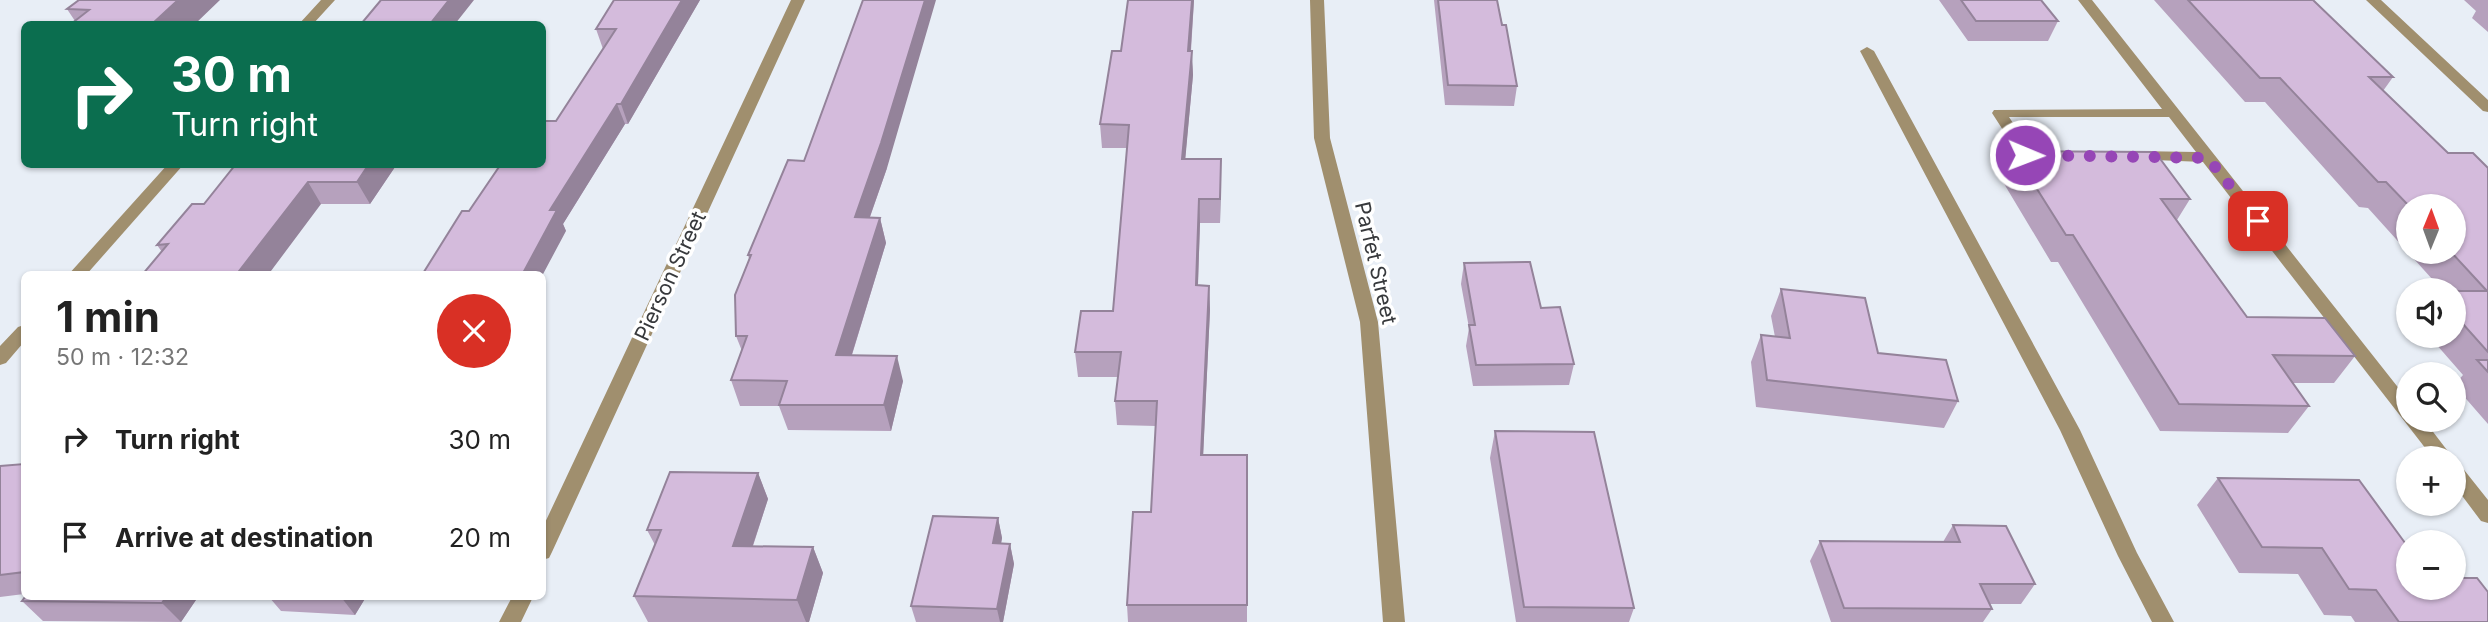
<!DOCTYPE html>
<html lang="en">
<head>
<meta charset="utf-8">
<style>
  body { margin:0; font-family:Inter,sans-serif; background:#f6f6f6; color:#222; height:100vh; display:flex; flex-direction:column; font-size:26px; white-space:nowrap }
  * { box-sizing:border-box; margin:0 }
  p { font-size:23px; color:#767676 }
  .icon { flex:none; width:38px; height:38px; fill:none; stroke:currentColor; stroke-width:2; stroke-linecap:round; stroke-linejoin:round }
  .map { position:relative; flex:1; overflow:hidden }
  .panel { position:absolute; left:21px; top:271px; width:525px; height:329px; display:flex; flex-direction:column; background:#fff; border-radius:10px; box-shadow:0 2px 5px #0004 }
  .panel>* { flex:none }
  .guide { position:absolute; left:21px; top:21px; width:525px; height:147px; border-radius:10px; box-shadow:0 2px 5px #0004; background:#0b6e4f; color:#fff; overflow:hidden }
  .needle { width:46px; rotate:1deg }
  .controls { position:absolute; left:2396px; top:194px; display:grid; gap:14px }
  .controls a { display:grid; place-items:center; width:70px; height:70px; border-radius:50%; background:#fff; box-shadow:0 2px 5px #0004; font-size:35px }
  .pin { position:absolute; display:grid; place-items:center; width:60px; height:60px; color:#fff; margin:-30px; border-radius:14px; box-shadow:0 4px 10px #0006 }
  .me { position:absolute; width:77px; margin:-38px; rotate:91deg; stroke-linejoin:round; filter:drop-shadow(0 0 5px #0008) }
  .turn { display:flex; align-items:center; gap:24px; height:147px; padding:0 35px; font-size:32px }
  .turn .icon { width:91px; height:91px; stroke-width:2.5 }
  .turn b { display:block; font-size:49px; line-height:60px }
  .round { display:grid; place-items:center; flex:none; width:74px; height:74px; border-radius:37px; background:#f6f6f6 }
  .headline { display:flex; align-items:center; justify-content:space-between; height:119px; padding:0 35px }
  h1 { font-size:42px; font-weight:700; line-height:52px }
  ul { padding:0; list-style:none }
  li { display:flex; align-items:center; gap:21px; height:98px; padding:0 35px }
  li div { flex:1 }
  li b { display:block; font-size:26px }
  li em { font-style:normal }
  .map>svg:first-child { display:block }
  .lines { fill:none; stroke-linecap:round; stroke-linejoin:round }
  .minor { fill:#a08f6e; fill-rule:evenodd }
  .wall { fill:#b6a1bd; fill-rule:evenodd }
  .shaded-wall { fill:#94839a }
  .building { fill:#d4bbdc; stroke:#94839a; stroke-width:2 }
  .route { stroke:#9646b6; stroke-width:12; stroke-dasharray:0 21.6 }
  .labels { text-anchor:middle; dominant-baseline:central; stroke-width:7; stroke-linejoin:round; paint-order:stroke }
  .street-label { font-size:21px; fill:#37393c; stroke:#fff }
</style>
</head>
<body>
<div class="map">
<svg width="2488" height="622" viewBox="0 0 2488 622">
  <rect width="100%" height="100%" fill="#e8eef6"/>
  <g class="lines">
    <path class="minor" d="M 321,0 L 335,0 L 313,24 L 299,24 Z
      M 791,0 L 805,0 L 552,552 L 549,558 L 542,560 L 542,529 Z
      M 1310,0 L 1324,0 L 1330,138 L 1378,322 L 1405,622 L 1383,622 L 1360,322 L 1314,138 Z
      M 2078,0 L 2092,0 L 2408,400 L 2408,420 L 2424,420 L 2453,458 L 2433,458 L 2203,162 L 2130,159 L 2127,156 L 2135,151 L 2196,152 L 2169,117 L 2009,117 L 2031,150 L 2044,150 L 2052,155 L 2044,160 L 2021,158 L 1992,113 L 1994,110 L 2162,109 Z
      M 2366,0 L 2381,0 L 2488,100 L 2488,112 L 2483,111 Z
      M 1867,47 L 1874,51 L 2080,430 L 2137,553 L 2174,622 L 2152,622 L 2118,556 L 2060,430 L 1860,51 Z
      M 168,164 L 184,164 L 86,275 L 68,275 Z
      M 24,325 L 24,342 L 6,363 L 0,365 L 0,346 L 18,327 Z
      M 2454,463 L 2461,466 L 2488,500 L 2488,523 L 2481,521 L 2454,485 Z
      M 512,597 L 533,597 L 521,622 L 499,622 Z"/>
  </g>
  <path class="wall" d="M 79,0 L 195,24 L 75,21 L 67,9 Z
    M 614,0 L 700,0 L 628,124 L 625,124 L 563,224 L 566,231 L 469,211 L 556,121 L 603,49 L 596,29 Z
    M 1128,0 L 1194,0 L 1191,51 L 1193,75 L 1185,159 L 1221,159 L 1220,223 L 1200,223 L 1198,285 L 1209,286 L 1210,310 L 1203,455 L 1247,455 L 1247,622 L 1128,622 L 1127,605 L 1151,512 L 1156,426 L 1117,425 L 1115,401 L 1118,377 L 1078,377 L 1075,352 L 1113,311 L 1127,148 L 1102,148 L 1100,124 L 1121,51 Z
    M 1434,0 L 1497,0 L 1517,86 L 1514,106 L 1445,105 Z
    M 1939,0 L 2041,0 L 2058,21 L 2048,41 L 1968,41 Z
    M 2154,0 L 2313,0 L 2393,77 L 2383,91 L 2448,153 L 2488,168 L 2488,424 L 2454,385 L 2463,375 L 2429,336 L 2454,336 L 2454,290 L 2442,290 L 2368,208 L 2359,207 L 2265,102 L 2245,102 ZM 2408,206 L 2454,206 L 2454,252 L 2408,252 Z
    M 2464,0 L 2488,0 L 2488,32 L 2472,18 L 2476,11 Z
    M 2013,151 L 2190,199 L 2177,220 L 2247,317 L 2355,356 L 2334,383 L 2293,383 L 2309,406 L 2288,433 L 2160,431 L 2058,262 L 2051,262 L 2000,177 Z
    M 236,164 L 397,164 L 370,204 L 321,204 L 162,252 L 157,245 L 204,204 Z
    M 887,168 L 870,217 L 880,218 L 886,243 L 852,355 L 903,381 L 891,431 L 788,430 L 779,406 L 740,406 L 731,380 L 742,351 L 736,336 L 749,259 L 748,255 Z
    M 1464,263 L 1541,308 L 1574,364 L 1569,385 L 1473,386 L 1466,346 L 1469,328 L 1461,284 Z
    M 1781,289 L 1878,353 L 1958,401 L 1944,428 L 1756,407 L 1751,362 L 1761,335 L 1775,337 L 1771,316 Z
    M 1495,431 L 1634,608 L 1629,622 L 1516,622 L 1490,458 Z
    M 24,464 L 24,594 L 0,597 L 0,466 Z
    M 758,473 L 768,499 L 753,546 L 813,547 L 823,573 L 809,622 L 648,622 L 634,596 L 655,545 L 647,530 Z
    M 2218,478 L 2408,588 L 2488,622 L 2355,622 L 2351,616 L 2324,615 L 2298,574 L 2239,573 L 2197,505 Z
    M 998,518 L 1002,538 L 1001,544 L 1010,544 L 1014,564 L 1003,622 L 916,622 L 911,606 Z
    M 1953,525 L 2035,584 L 2021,604 L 1989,604 L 1992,609 L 1983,622 L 1831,622 L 1810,561 L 1820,541 L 1943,542 Z
    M 25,597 L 198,597 L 181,622 L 43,621 L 22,601 Z
    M 269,597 L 366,597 L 355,615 L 281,611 Z"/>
  <path class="shaded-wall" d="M 178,0 L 220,0 L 195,24 L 152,24 Z
    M 449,0 L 474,0 L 455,24 L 430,24 Z
    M 682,0 L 700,0 L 628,124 L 621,104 Z
    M 925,0 L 936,0 L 887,168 L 861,242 L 855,217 Z
    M 1192,0 L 1194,0 L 1189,75 L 1188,51 Z
    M 1192,51 L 1193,75 L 1183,184 L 1182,159 Z
    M 617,104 L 625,124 L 563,224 L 566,231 L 542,276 L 522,275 L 550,210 Z
    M 1221,159 L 1221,183 L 1220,223 L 1220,199 Z
    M 369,164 L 397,164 L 370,204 L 357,182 Z
    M 308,182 L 321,204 L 268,275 L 236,275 Z
    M 1199,199 L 1200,223 L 1197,310 L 1196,285 Z
    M 880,218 L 886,243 L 844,380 L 836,355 Z
    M 1209,286 L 1210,310 L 1202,480 L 1201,455 Z
    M 897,356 L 903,381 L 891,431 L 884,405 Z
    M 758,473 L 768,499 L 744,572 L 733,546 Z
    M 998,518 L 1002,538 L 997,564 L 993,543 Z
    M 1010,544 L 1014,564 L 1003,622 L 1000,622 L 997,609 Z
    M 813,547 L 823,573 L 809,622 L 806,622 L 797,600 Z
    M 166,597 L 198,597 L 181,622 L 162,603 Z
    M 341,597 L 366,597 L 355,615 Z"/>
  <path class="building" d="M 79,0 L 178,0 L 152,24 L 71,24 L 89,10 L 67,9 Z
    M 381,0 L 449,0 L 430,24 L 361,24 Z
    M 614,0 L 682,0 L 621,104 L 617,104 L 550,210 L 557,210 L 522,275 L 422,275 L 462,211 L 469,211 L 501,164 L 542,164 L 542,121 L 556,121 L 616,29 L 596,29 Z
    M 863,0 L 925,0 L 881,143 L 855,217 L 880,218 L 836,355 L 897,356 L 884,405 L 779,405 L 787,381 L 731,380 L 747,336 L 736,336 L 735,295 L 751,255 L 748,255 L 788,160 L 804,161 Z
    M 1128,0 L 1192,0 L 1188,51 L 1192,51 L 1182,159 L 1221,159 L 1220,199 L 1199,199 L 1196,285 L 1209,286 L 1201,455 L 1247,455 L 1247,605 L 1127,605 L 1133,512 L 1151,512 L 1157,401 L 1115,401 L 1121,352 L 1075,352 L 1081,311 L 1113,311 L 1129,125 L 1100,124 L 1112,51 L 1121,51 Z
    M 1438,0 L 1497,0 L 1502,25 L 1506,25 L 1517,86 L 1448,85 Z
    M 1961,0 L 2041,0 L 2058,21 L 1976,21 Z
    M 2188,0 L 2313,0 L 2393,77 L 2369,77 L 2448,153 L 2473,153 L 2488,168 L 2488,352 L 2454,314 L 2454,291 L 2487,291 L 2451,252 L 2454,252 L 2454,206 L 2409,206 L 2386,182 L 2378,182 L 2280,78 L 2260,78 Z
    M 2013,151 L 2155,152 L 2190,199 L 2161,199 L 2247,317 L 2325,318 L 2355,356 L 2273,355 L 2309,406 L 2179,404 L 2073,235 L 2066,235 Z
    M 236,164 L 369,164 L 357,182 L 308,182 L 236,275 L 142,275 L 168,244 L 157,245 L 192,204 L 204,204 Z
    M 1530,262 L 1541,308 L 1560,307 L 1574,364 L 1476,365 L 1469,325 L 1475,325 L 1464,263 Z
    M 1781,289 L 1865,298 L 1878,353 L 1946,360 L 1958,401 L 1767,380 L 1761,335 L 1790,338 Z
    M 2477,360 L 2488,360 L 2488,372 Z
    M 1495,431 L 1594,432 L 1634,608 L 1524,607 Z
    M 24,464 L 24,572 L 0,575 L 0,466 Z
    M 670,472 L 758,473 L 733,546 L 813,547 L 797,600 L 634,596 L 661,530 L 647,530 Z
    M 2218,478 L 2359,480 L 2408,547 L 2408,588 L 2454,588 L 2454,578 L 2477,578 L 2488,592 L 2488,622 L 2399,622 L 2376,590 L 2349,589 L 2322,548 L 2262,547 Z
    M 933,516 L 998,518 L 993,543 L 1010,544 L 997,609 L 911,606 Z
    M 1953,525 L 2006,526 L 2035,584 L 1980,584 L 1992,609 L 1844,608 L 1820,541 L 1960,542 Z
    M 25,597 L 166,597 L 162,603 L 22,601 Z"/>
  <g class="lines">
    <path class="route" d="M 2025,155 L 2208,158 L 2258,221"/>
  </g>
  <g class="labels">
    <g class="street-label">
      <text transform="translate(1376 263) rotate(77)">Parfet Street</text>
      <text transform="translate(670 276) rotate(-65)">Pierson Street</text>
    </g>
  </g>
</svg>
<div class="controls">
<a><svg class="needle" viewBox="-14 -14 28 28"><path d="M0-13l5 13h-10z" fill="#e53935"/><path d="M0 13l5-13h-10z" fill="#767676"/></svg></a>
<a><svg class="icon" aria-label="sound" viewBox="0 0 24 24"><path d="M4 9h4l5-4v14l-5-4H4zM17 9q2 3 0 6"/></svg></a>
<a><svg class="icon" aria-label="search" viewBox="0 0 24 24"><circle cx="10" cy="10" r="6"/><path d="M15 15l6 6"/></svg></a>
<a>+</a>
<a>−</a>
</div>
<div class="pin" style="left:2258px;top:221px;background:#d93025"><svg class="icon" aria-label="arrive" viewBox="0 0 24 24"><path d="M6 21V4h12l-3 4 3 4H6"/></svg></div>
<svg class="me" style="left:2025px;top:155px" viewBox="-20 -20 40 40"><circle r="17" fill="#9646b6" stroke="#fff" stroke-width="3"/><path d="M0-11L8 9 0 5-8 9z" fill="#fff"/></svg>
<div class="guide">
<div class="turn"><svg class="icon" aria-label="right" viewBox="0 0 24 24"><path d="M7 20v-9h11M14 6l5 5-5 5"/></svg><div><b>30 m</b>Turn right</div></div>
</div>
<section class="panel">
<div class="headline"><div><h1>1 min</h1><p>50 m · 12:32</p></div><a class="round" style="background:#d93025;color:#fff"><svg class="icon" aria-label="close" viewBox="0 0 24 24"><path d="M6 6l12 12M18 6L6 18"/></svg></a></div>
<ul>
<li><svg class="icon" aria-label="right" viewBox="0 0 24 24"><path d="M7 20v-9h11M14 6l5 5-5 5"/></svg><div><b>Turn right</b></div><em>30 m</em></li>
<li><svg class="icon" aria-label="arrive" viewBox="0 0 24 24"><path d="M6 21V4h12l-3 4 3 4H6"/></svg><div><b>Arrive at destination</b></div><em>20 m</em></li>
</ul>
</section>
</div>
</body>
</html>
